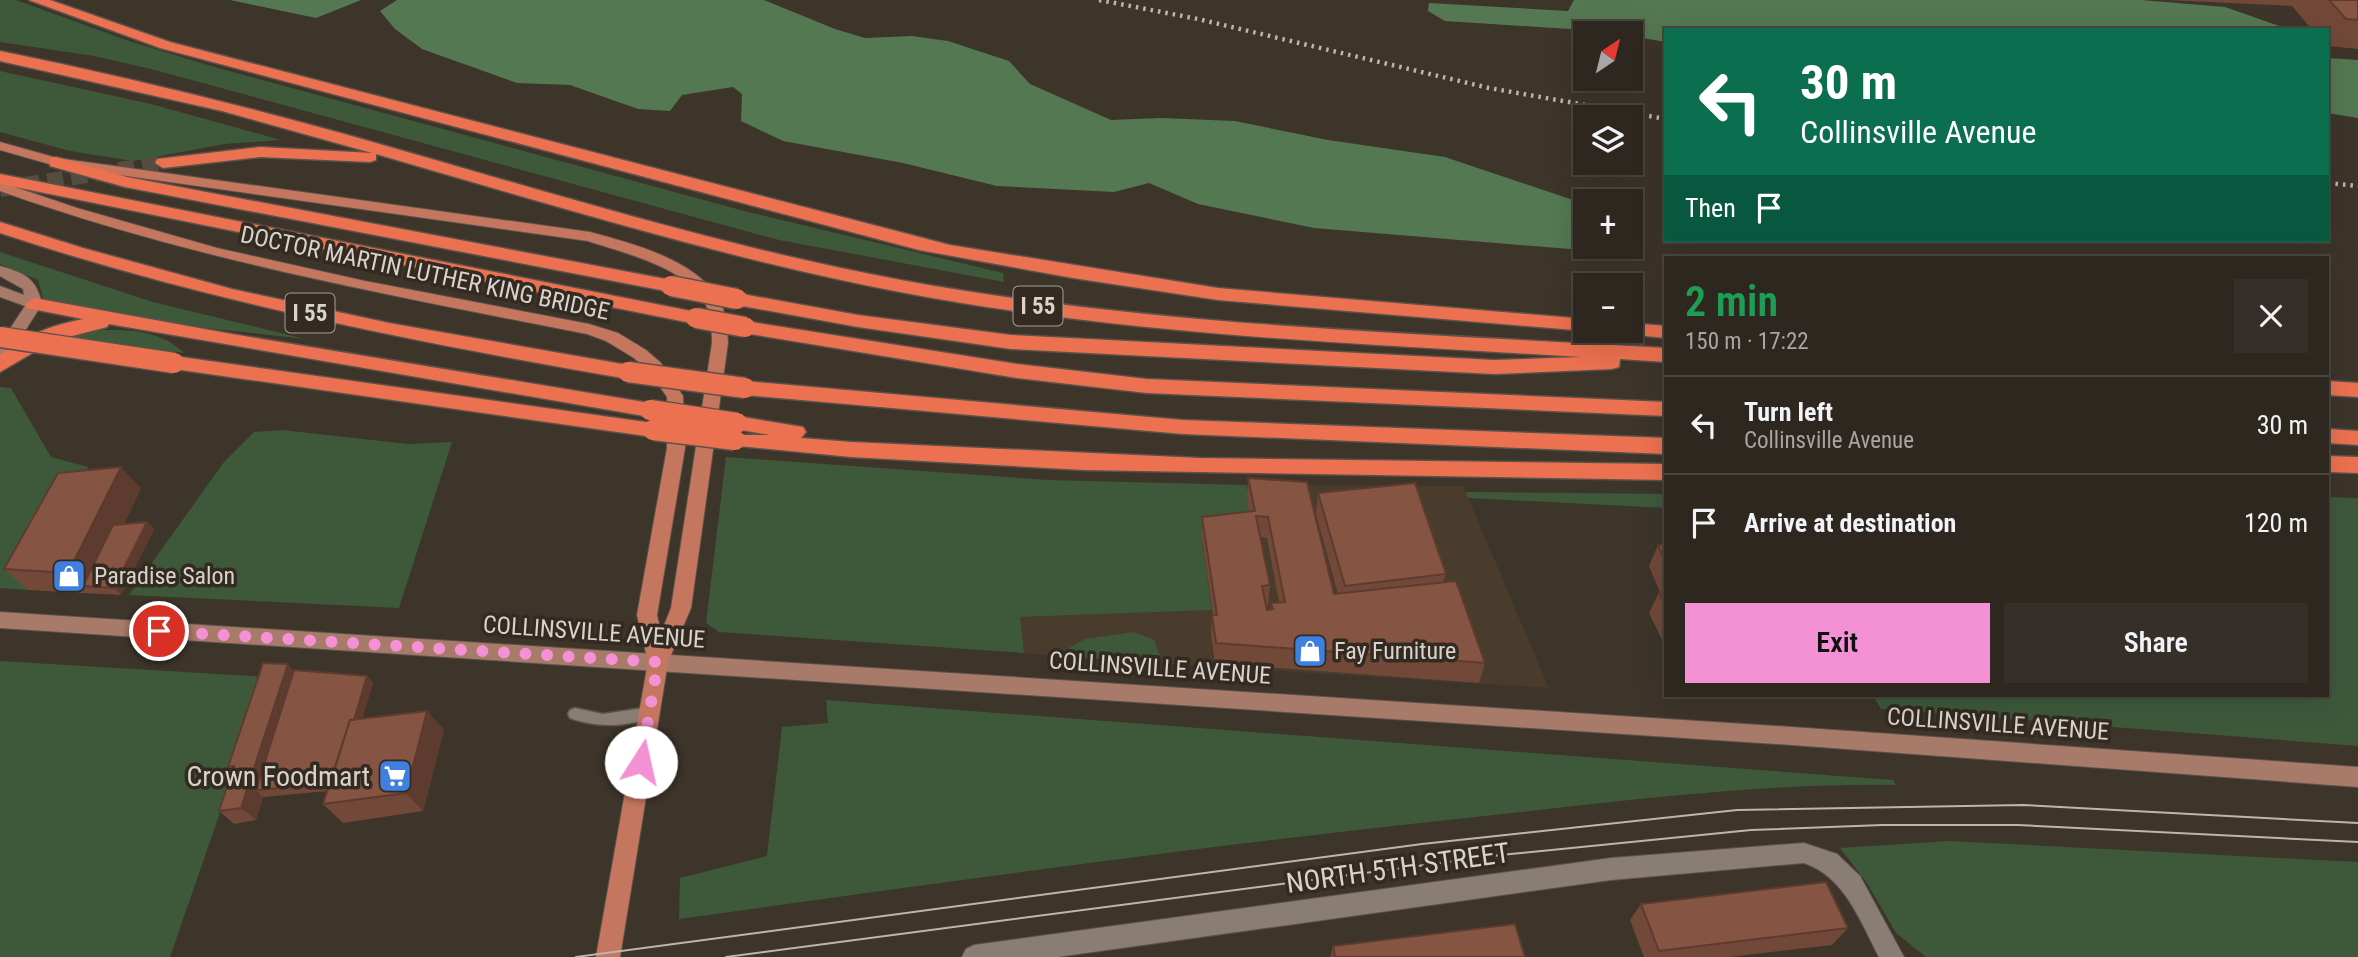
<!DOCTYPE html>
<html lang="en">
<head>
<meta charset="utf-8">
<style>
  body { margin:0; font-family:"Roboto Condensed",sans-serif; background:#362f29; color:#f1f3f6; height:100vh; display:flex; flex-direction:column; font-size:26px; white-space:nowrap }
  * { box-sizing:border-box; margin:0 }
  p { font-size:23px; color:#a7a5a5 }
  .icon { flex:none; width:38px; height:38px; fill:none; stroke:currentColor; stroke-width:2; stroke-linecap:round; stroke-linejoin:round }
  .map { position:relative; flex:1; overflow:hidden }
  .panel { position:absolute; left:1664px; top:256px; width:665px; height:441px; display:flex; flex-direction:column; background:#2e2720; border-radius:0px; box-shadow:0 7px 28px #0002,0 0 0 2px #49443e }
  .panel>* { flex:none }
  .guide { position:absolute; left:1664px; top:28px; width:665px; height:214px; border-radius:0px; box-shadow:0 7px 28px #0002,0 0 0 2px #49443e; background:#0b6e4f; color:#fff; overflow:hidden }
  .needle { width:46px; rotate:35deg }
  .tools { position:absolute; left:1573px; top:21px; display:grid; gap:14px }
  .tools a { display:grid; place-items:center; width:70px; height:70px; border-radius:0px; background:#2e2720; box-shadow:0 7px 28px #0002,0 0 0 2px #49443e; font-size:35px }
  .pin { position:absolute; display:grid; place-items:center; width:60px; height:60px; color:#fff; margin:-30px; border:4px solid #fff; border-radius:50%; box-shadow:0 2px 7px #0007 }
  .me { position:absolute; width:77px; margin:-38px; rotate:10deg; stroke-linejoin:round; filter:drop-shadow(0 0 5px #0008) }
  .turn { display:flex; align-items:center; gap:24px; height:147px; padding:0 21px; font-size:32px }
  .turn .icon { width:91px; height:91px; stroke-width:2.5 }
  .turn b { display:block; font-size:49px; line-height:60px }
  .then { display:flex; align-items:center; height:66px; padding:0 21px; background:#0003; gap:14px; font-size:26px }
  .round { display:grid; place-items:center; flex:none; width:74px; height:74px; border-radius:0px; background:#362f29 }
  .headline { display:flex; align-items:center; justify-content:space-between; height:119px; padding:0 21px }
  h1 { font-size:42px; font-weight:600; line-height:52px; color:#1e9e55 }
  .action { display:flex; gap:14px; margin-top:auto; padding:14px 21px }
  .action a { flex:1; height:80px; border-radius:0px; background:#f491d4; color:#111; font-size:28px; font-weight:600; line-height:80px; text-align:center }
  .action a+a { background:#362f29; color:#f1f3f6 }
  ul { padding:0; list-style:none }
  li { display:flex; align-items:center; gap:21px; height:98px; padding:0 21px; border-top:2px solid #49443e }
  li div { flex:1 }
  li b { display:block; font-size:26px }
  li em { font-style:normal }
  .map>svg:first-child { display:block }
  .built { fill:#4a3c2d }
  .green { fill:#3d593a }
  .forest { fill:#547851 }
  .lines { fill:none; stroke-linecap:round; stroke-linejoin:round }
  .highway-tunnel { stroke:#554c42; stroke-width:16; stroke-dasharray:16 8; stroke-linecap:butt }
  .lane-casing { stroke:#5b524b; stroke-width:3 }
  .street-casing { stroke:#5b524b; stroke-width:2 }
  .secondary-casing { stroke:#5b524b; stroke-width:2 }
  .primary-casing { stroke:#5b524b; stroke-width:2 }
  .highway-casing { stroke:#5b524b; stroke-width:3 }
  .lane { fill:#8a7e74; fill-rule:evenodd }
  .street { fill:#8a7e74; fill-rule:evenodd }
  .secondary { fill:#a77a69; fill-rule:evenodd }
  .primary { fill:#c5765e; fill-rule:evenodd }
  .highway { fill:#ec7150; fill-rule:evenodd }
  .tram { stroke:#bdb6af; stroke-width:2 }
  .rail { stroke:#bdb6af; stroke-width:4.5; stroke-dasharray:2.5 5; stroke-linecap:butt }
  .highway-bridge-casing { stroke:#5b524b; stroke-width:23; stroke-linecap:butt }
  .highway-bridge { stroke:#ec7150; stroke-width:20 }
  .wall { fill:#724839; fill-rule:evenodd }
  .shaded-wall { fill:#5d3b2e }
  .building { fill:#855442; stroke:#5d3b2e; stroke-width:2; fill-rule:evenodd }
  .route { stroke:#f491d4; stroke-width:12; stroke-dasharray:0 21.6 }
  .labels { text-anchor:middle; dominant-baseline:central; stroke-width:7; stroke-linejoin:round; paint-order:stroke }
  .shield { fill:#332a21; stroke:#a8a099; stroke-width:2 }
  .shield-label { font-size:23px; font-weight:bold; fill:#dad3cd }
  .street-label { font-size:24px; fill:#dad3cd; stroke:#332a21 }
  .poi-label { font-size:24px; fill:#dad3cd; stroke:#332a21; text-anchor:start }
  .near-poi-label { font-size:28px; fill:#dad3cd; stroke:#332a21; text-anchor:end }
  .near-street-label { font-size:28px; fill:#dad3cd; stroke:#332a21 }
</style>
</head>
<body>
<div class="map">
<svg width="2358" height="957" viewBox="0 0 2358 957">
  <rect width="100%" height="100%" fill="#3d342a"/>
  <path class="built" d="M 1246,485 L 1463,486 L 1549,688 L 1157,663 L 1160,656 L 1069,648 L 1066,657 L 1024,653 L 1019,617 L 1212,610 L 1202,538 L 1247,499 Z"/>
  <path class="green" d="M 0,0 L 16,0 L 132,42 L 218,68 L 748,212 L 1003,273 L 1004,282 L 779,240 L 151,69 L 94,56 L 0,42 Z
    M 0,71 L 151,104 L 281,140 L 225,144 L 133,161 L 70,151 L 0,132 Z
    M 0,252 L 153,302 L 305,339 L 198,327 L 53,302 L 43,298 L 38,280 L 0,264 Z
    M 92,330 C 125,330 159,328 184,353 L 68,337 Z
    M 0,387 L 11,388 L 51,457 L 88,467 L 79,494 L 28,590 L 0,588 Z
    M 282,430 L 408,444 L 452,442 L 399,608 L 129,595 L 224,462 L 254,432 Z
    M 726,457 L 1048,480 L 1246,485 L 1254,532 L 1202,539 L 1212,610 L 1020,617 L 1024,653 L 719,632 L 706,623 Z
    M 1466,492 L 1666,494 L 1666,508 L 1468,498 Z
    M 2328,497 L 2358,498 L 2358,746 L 1881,709 L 1873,695 L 2328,695 Z
    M 1134,632 L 1154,640 L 1160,656 L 1157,663 L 1066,657 L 1069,648 L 1085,639 Z
    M 0,661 L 267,677 L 170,957 L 0,957 Z
    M 826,700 L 1893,780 L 1896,785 C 1758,783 1622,801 1485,816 C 1216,844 947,882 679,919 L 680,878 L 767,856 L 782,727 L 828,723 Z
    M 1949,841 L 2358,862 L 2358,957 L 1926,957 L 1896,933 L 1867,883 L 1840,848 Z"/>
  <path class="forest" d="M 230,0 L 361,0 L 316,18 Z
    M 397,0 L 764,0 L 835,29 L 865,38 L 912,36 L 948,41 L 1009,61 L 1030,84 L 1111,120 L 1161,118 L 1235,121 L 1328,140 L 1445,157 L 1585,204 L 1586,247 L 1623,247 L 1619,253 L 1314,228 L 1198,204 L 1149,183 L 1114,192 L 997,186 L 903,163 L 783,141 L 741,121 L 742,94 L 733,87 L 682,95 L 670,111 L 638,109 L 570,85 L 517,83 L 422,49 L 395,29 L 380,11 Z
    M 1574,0 L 2141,0 L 2225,7 L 2291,30 L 1666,30 L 1666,42 L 1631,36 L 1631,33 L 1445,21 L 1428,11 L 1429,3 L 1568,11 Z
    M 2328,58 L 2358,60 L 2358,118 L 2328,113 Z"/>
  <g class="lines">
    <path class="highway-tunnel" d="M 0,189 L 163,163"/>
    <defs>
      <path id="lane" d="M 650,707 L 655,709 L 657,713 L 655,717 C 628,727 597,728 570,718 L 568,714 L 570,710 L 575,708 L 603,714 Z"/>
      <path id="street" d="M 1804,843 L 1837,854 L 1860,876 L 1904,957 L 1879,957 C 1860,921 1845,877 1804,863 L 1611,880 L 1057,957 L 962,957 L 966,949 L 974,945 L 1611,858 Z"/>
      <path id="secondary" d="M 0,266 C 25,273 36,278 42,304 L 6,361 L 0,363 L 0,344 L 25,306 L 0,297 L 0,286 L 24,295 L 23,289 L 0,276 Z
        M 0,612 L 1792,727 L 2358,767 L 2358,787 L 1792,745 L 0,628 Z"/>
      <path id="primary" d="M 0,142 L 57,158 L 590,232 C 631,243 697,260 719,300 C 727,314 727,328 728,343 L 691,608 L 668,662 L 620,957 L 596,957 L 648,662 L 637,615 L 667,448 L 667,397 L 649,371 L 634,358 L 606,341 L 587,334 C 388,295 191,259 0,191 L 0,182 L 77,208 L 217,248 L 365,281 L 589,324 L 618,333 L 646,350 L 661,363 L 683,396 L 685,448 L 657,615 L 661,633 L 671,608 L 712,343 C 712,330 711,318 706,305 C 689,268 624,253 588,241 L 56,166 L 0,150 Z"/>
      <path id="highway" d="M 29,0 L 50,0 L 170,42 L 950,245 L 1218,288 L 1586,319 L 1586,331 L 1588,331 L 1586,331 L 1218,300 L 1073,278 L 919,250 L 160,48 Z
        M 0,51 C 117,75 233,103 348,135 C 532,187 714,245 901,280 C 1153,326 1411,333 1666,348 L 1666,362 L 1620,359 L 1619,367 L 1612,369 L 1494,374 L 1011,349 L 858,327 L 737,305 L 730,303 L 728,299 L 730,295 L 737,293 L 858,315 L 1011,335 L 1494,360 L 1581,357 C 1354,343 1124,335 900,292 C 723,258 549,204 376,154 L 376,160 L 370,162 L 260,157 L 163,168 L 155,163 L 157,159 L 260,147 L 372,153 L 222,111 L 0,61 Z
        M 56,157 L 127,177 L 671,280 L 680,286 L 671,292 L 125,187 L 50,166 L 50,158 Z
        M 0,174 L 696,312 L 705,318 L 696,324 L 0,184 Z
        M 0,222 L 83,248 L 232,289 L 389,323 L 628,365 L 638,372 L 628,379 C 415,342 205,301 0,233 Z
        M 34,298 L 232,334 L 650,403 L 660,410 L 650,417 L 109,324 L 107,327 L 53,341 L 0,372 L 0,355 C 24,335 53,325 83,319 L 27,308 L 25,304 Z
        M 745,321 L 1017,364 L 1147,379 L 1666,402 L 1666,416 L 1147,393 L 1017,378 L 738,332 L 736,327 L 738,322 Z
        M 1631,323 L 1666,326 L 1666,338 L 1624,334 L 1623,331 L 1631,331 Z
        M 174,356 L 653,423 L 660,425 L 663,430 L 660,435 L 653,437 L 167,368 L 164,363 L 167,358 Z
        M 745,381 L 1183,420 L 1666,438 L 1666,454 L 1183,434 L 745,395 L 735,388 Z
        M 2328,381 L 2358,383 L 2358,397 L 2328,395 Z
        M 737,416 L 803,427 L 806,432 L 801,438 L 851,442 L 1200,458 L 1666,464 L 1666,480 L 1084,470 L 851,457 L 728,445 L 725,440 L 728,435 L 770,435 L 730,428 L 727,423 L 730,418 Z
        M 2328,429 L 2358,431 L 2358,445 L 2328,443 Z
        M 2328,456 L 2358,457 L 2358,473 L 2328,472 Z"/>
    </defs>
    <use href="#lane" class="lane-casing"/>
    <use href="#street" class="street-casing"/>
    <use href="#secondary" class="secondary-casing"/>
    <use href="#primary" class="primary-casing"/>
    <use href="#highway" class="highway-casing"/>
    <use href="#lane" class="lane"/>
    <use href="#street" class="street"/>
    <use href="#secondary" class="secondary"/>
    <use href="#primary" class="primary"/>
    <use href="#highway" class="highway"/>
    <path class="tram" d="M 576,957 L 1422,844 L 1737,810 L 2023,805 L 2358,823
      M 726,957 L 1501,855 L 1751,830 L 1882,825 L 2018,825 L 2358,842"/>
    <path class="rail" d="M 1099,0 L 1198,19 L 1489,88 L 1666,119
      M 2328,183 L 2358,186"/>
    <defs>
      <path id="highway-bridge" d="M 671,286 L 737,299
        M 696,318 L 745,327
        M 0,337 L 174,363
        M 628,372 L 745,388
        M 650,410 L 737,423
        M 653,430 L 735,440"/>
    </defs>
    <use href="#highway-bridge" class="highway-bridge-casing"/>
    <use href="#highway-bridge" class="highway-bridge"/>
  </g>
  <path class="wall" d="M 2168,0 L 2358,0 L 2358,49 L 2328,46 L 2328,30 L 2312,30 L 2292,6 Z
    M 1248,478 L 1334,594 L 1338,594 L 1316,514 L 1318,493 L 1446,574 L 1443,582 L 1485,663 L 1479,683 L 1215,663 L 1211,635 L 1212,615 L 1213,615 L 1202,538 L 1202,517 L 1249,512 L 1247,499 ZM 1260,537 L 1267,538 L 1279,602 L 1271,603 L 1271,609 L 1267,610 L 1266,606 L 1268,606 L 1270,585 Z
    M 141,488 L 124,524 L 147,522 L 154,529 L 121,595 L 28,590 L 4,569 Z
    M 1658,545 L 1666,545 L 1666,648 L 1649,613 L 1659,592 L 1660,592 L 1649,566 Z
    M 294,670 L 367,676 L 373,683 L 362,719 L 427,711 L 444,730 L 423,811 L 343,823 L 323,804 L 328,791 L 263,797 L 256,820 L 234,824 L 219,811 L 232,771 L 228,767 Z
    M 1689,695 L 1749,695 L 1746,699 L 1689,696 Z
    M 1641,904 L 1848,928 L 1832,945 L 1730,957 L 1644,957 L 1630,920 Z
    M 1333,946 L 1525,957 L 1330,957 Z"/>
  <path class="shaded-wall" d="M 121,467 L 141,488 L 94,587 L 83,586 L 68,573 Z
    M 147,522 L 154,529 L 121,595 L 114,588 Z
    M 288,664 L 300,677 L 256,790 L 263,797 L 256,820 L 241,808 Z
    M 367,676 L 373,683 L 342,789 L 336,783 Z
    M 427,711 L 444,730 L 423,811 L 406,793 Z"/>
  <path class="building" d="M 2329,0 L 2358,0 L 2358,20 L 2346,19 Z
    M 121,467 L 68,573 L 4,569 L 58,473 Z
    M 1248,478 L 1307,482 L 1334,594 L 1456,581 L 1485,663 L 1216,643 L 1212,615 L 1217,615 L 1202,517 L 1255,511 ZM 1256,516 L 1268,517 L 1285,602 L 1271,603 L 1273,609 L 1267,610 L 1262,586 L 1270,585 Z
    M 1415,483 L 1446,574 L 1345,586 L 1318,493 Z
    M 147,522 L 114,588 L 83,586 L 113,525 Z
    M 1658,545 L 1666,545 L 1666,563 Z
    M 1659,592 L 1666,592 L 1666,607 Z
    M 263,663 L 288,664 L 241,808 L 219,811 L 234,766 L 228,767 Z
    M 294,670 L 367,676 L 354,720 L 350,720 L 330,784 L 256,790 Z
    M 427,711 L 406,793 L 323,804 L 350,720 Z
    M 1826,882 L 1848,928 L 1659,951 L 1641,904 Z
    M 1515,924 L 1525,957 L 1335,957 L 1333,946 Z"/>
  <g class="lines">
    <path class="route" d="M 159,631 L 658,662 L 641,762"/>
  </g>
  <defs>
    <symbol id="shop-square" viewBox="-11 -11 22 22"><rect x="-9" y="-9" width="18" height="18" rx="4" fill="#3f7fe0" stroke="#332a21"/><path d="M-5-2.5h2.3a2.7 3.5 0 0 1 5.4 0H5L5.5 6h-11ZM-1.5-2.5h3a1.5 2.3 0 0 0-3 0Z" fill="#fff"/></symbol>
    <symbol id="supermarket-square" viewBox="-11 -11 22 22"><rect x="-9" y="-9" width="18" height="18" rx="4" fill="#3f7fe0" stroke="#332a21"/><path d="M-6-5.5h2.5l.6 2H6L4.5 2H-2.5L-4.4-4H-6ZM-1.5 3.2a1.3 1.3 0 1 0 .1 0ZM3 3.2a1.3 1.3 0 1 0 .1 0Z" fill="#fff"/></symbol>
  </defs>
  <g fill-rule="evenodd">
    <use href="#shop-square" x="50" y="557" width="38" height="38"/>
    <use href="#shop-square" x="1291" y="632" width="38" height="38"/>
    <use href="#supermarket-square" x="376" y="757" width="38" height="38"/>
  </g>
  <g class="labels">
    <g class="shield">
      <rect x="1013.5" y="286.5" width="49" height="39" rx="5"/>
      <rect x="285.5" y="293.5" width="49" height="39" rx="5"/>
    </g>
    <g class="shield-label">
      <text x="1038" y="306">I 55</text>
      <text x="310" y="313">I 55</text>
    </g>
    <g class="street-label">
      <text transform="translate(425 273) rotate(12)">DOCTOR MARTIN LUTHER KING BRIDGE</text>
      <text transform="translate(594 632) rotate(4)">COLLINSVILLE AVENUE</text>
      <text transform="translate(1160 668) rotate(4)">COLLINSVILLE AVENUE</text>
      <text transform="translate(1998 724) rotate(4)">COLLINSVILLE AVENUE</text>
    </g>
    <g class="poi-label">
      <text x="94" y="576">Paradise Salon</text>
      <text x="1334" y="651">Fay Furniture</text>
    </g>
    <g class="near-poi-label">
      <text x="370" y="776">Crown Foodmart</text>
    </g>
    <g class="near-street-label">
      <text transform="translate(1398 868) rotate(-8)">NORTH 5TH STREET</text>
    </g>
  </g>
</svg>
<div class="tools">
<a><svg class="needle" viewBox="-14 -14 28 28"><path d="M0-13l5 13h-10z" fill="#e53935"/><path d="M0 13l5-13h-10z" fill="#a7a5a5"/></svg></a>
<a><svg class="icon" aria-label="layers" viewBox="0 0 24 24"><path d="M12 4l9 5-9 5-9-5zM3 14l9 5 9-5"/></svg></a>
<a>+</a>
<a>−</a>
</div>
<div class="pin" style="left:159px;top:631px;background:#d93025"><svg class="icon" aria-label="arrive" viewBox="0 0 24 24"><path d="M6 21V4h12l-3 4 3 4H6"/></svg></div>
<svg class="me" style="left:641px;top:762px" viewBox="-20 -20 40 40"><circle r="19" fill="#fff"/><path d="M0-13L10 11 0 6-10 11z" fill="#f491d4"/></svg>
<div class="guide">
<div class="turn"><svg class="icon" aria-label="left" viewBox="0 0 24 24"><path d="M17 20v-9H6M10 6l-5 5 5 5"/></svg><div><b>30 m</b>Collinsville Avenue</div></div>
<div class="then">Then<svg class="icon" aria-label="arrive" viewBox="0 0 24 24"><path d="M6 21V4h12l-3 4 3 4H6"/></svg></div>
</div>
<section class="panel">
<div class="headline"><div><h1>2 min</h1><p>150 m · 17:22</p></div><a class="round"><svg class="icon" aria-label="close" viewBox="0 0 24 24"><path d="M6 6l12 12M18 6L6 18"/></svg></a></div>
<ul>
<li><svg class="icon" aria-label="left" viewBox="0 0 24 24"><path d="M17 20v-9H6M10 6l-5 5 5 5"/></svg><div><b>Turn left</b><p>Collinsville Avenue</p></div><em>30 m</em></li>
<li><svg class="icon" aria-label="arrive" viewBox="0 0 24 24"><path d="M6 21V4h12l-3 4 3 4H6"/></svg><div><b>Arrive at destination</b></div><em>120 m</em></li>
</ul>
<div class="action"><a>Exit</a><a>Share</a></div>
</section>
</div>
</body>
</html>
